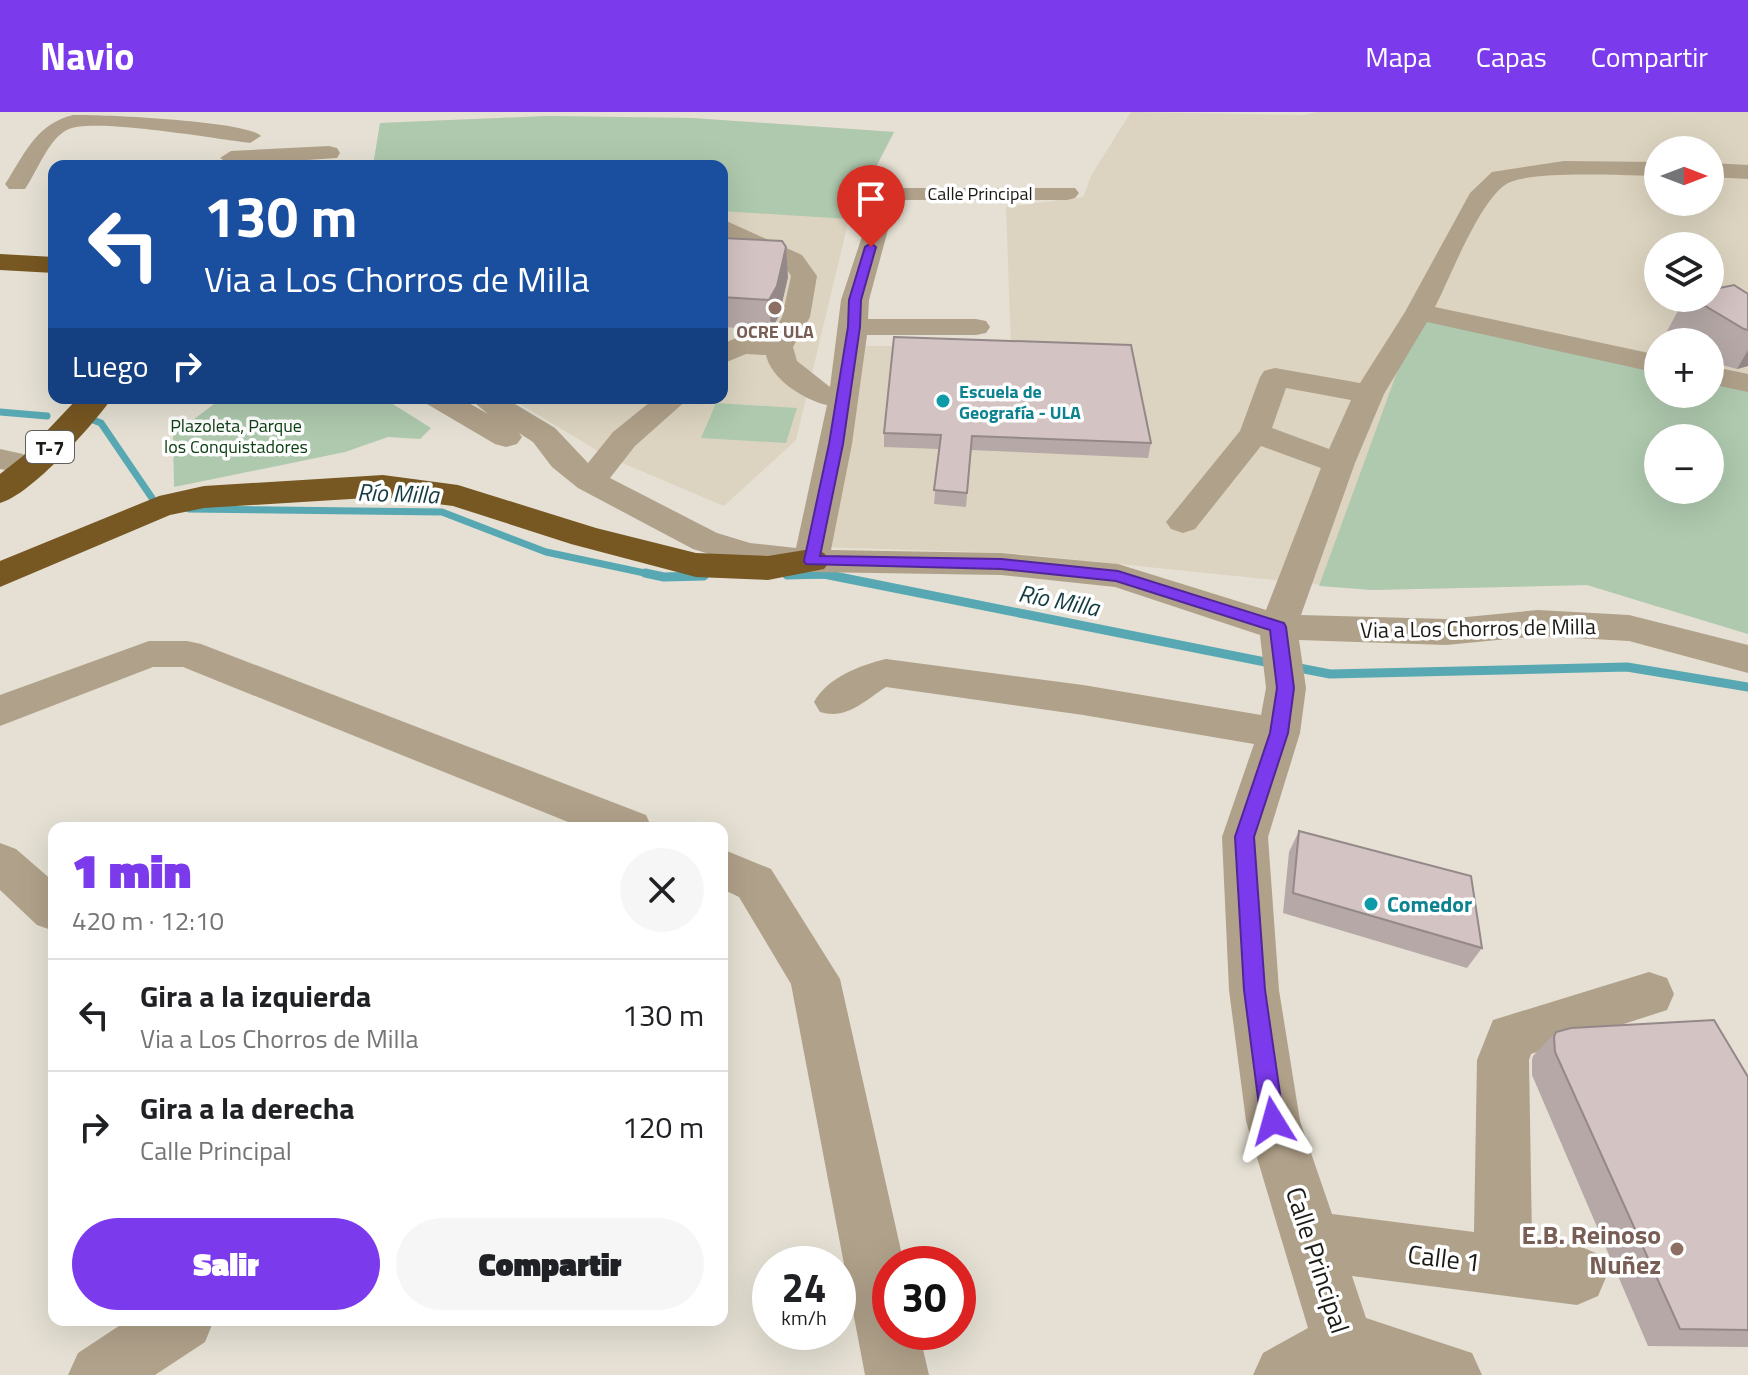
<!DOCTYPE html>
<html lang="es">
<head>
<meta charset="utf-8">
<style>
  body { margin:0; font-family:"Titillium Web",sans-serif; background:#f6f6f6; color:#202124; height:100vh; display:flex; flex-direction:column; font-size:30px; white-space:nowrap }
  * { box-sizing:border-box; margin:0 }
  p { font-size:26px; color:#757577 }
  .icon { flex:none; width:44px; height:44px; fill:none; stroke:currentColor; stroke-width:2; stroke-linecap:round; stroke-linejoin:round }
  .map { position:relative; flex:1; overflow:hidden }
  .details { position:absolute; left:48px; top:710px; width:680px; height:504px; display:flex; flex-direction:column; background:#fff; border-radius:16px; box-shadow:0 8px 32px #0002 }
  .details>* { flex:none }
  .hud { position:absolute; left:48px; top:48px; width:680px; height:244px; border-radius:16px; box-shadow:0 8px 32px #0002; background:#1a4fa0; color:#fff; overflow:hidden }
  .needle { width:52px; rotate:90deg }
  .fabs { position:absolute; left:1644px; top:24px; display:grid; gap:16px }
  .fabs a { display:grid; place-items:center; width:80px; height:80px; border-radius:50%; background:#fff; box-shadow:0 8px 32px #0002; font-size:40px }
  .speed { position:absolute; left:752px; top:1134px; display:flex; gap:16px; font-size:40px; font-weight:700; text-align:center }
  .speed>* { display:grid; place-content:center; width:104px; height:104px; border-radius:50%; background:#fff; box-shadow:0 8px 32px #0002; line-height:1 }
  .speed small { font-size:20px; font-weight:400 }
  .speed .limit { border:12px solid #d22; background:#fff; color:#111 }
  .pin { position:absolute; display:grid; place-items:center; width:68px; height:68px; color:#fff; margin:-82px -34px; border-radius:50% 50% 50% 0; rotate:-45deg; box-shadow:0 0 8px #0007 }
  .pin .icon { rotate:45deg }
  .me { position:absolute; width:88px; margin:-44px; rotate:352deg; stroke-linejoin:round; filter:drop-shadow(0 0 6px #0008) }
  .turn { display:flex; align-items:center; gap:28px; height:168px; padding:0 24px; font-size:36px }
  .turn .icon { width:104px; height:104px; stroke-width:2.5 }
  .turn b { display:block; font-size:56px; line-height:68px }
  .then { display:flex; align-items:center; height:76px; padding:0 24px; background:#0003; gap:16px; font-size:30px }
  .round { display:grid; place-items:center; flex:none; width:84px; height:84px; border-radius:42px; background:#f6f6f6 }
  .summary { display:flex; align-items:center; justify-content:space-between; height:136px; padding:0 24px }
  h1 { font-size:48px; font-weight:800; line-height:60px; color:#7c3aed }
  .action { display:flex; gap:16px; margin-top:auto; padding:16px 24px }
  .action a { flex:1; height:92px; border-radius:48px; background:#7c3aed; color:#fff; font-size:32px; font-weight:800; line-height:92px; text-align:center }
  .action a+a { background:#f6f6f6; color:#202124 }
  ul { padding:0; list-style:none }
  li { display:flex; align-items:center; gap:24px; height:112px; padding:0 24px; border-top:2px solid #e0e0e0 }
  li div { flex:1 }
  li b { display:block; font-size:30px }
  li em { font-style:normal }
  header { display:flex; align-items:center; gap:48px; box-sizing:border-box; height:112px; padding:0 40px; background:#7c3aed; color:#fff }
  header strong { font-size:38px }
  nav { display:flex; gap:44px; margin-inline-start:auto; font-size:28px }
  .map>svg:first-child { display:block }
  .built { fill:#dcd4c0; fill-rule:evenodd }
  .green { fill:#aec9ae; fill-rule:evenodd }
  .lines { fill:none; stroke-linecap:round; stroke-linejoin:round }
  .stream-far1 { stroke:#57a8b2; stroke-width:7 }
  .stream { stroke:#57a8b2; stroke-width:9 }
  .minor { fill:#b0a18a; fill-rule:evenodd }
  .highway { fill:#775722; fill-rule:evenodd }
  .wall { fill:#b5a8a7 }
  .shaded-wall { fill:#948888 }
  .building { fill:#d3c3c2; stroke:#948888; stroke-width:2 }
  .route { fill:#7c3aed; stroke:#51269a; stroke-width:2 }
  .education-dot { fill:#8d6e63; stroke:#fff; stroke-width:3 }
  .culture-dot { fill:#0f9aa8; stroke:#fff; stroke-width:3 }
  .labels { text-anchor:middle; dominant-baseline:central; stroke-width:7; stroke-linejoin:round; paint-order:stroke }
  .far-street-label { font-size:18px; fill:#1c1a15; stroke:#fff }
  .far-education-label { font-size:18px; font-weight:bold; fill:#785e54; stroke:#fff }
  .far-culture-label { font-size:18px; font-weight:bold; fill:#0d838f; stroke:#fff; text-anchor:start }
  .far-park-label { font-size:18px; fill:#0f4115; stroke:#fff }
  .shield { fill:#fff; stroke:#605f5b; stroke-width:2 }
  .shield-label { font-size:20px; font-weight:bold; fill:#1c1a15 }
  .street-label { font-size:22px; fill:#1c1a15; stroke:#fff }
  .culture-label { font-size:22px; font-weight:bold; fill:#0d838f; stroke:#fff; text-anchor:start }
  .water-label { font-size:24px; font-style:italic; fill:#153c41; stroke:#fff }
  .near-education-label { font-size:26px; font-weight:bold; fill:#785e54; stroke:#fff; text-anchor:end }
  .near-street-label { font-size:26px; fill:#1c1a15; stroke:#fff }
</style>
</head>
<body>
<header>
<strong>Navio</strong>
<nav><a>Mapa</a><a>Capas</a><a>Compartir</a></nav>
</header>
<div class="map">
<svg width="1748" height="1263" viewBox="0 0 1748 1263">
  <rect width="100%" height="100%" fill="#e5e0d3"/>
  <path class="built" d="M 1131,0 L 1305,3 L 1316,0 L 1748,0 L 1748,522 L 1587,473 L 1372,478 L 1011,441 L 815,435 L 864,234 L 1011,234 L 1006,95 L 1083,85 L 1092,62 ZM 1658,38 L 1710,38 L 1710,90 L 1658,90 ZM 1658,134 L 1710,134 L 1710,186 L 1658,186 ZM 1658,230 L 1710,230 L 1710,282 L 1658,282 ZM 1658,326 L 1710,326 L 1710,378 L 1658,378 Z
    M 547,4 L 692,6 L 894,20 L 849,107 L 796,328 L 724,394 L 608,345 L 510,286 L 722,286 L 722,54 L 373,54 L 380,11 Z"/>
  <path class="green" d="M 547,4 L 692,6 L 894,20 L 849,107 L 722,99 L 722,54 L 373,54 L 380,11 Z
    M 1419,200 L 1658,252 L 1658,282 L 1710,282 L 1710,263 L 1748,271 L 1748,522 L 1587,473 L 1372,478 L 1319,474 ZM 1658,326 L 1710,326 L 1710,378 L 1658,378 Z
    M 222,286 L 383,286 L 431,316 L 420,327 L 388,325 L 345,340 L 174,375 L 173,323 Z
    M 716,291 L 797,296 L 786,331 L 701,326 Z"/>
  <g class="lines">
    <path class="stream-far1" d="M 0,300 L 47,304
      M 88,306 L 101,311 L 152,386
      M 189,397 L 442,400 L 546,440 L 654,463
      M 791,463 L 829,463"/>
    <path class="stream" d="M 645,461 L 664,465 L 704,464
      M 787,463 L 824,462 L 1275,552
      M 1294,555 L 1330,562 L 1627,555 L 1748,575"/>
    <path class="minor" d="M 73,3 C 99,2 249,9 261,24 L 250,31 C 216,27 95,6 69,17 C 49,25 37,60 25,77 L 9,77 L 5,72 L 9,66 C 27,37 38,12 73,3 Z
      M 329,34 L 337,36 L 340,41 L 337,46 L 231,53 L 220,46 L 231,39 Z
      M 1564,49 L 1658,50 L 1658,64 C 1627,64 1527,57 1505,73 C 1478,92 1451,164 1435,195 L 1658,243 L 1658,261 L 1427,210 L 1384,282 L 1355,351 L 1301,503 L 1446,507 L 1538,498 L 1629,503 L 1748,533 L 1748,561 L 1629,529 L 1538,524 L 1446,533 L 1299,528 L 1306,576 L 1300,621 L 1268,725 L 1279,878 L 1300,1009 L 1332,1102 L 1474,1120 L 1477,948 L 1493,908 L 1649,860 L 1667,866 L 1674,882 L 1667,898 L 1531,942 L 1529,948 L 1532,1128 L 1577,1133 L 1598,1142 L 1607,1163 L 1598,1184 L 1577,1193 L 1352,1164 L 1366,1206 L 1472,1241 L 1482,1263 L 1253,1263 L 1263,1241 L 1308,1216 L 1246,1009 L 1229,878 L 1222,725 L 1254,632 L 1083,603 L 886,575 C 864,589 847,608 820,600 L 814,590 C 827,566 860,553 886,547 L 1083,573 L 1261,603 L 1266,576 L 1260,523 L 1115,475 L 1001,463 L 811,460 L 735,450 L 693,437 L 578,376 L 552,355 L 533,330 L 519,321 L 522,325 L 517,332 L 506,335 L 495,332 L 427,292 L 423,286 L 460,286 L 488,302 L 469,286 L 505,286 L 555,316 L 588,351 L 613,320 L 655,286 L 689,286 L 635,334 L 610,366 L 717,421 L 750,431 L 796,436 L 827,293 C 804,288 771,267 766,243 L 746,242 L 722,252 L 722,232 L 741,224 L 770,226 L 782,205 L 791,164 L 784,153 L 722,123 L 722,107 L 802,143 L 817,164 L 810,205 L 793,235 L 797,249 L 830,275 L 841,188 L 878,76 L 1075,76 L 1079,81 L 1075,86 L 1067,88 L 896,88 L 869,188 L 868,207 L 976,207 L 986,209 L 990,215 L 986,221 L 976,223 L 867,223 L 852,332 L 831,438 L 1001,441 L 1118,452 L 1266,498 L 1321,356 L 1261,334 L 1195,417 L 1183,421 L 1171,417 L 1166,410 L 1240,319 L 1260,265 L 1264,259 L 1275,256 L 1360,271 L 1405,200 L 1470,81 L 1492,60 ZM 1286,276 L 1351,288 L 1329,337 L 1272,316 Z
      M 1710,51 L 1748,53 L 1748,67 L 1710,65 Z
      M 1710,254 L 1748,262 L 1748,280 L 1710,272 Z
      M 0,337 L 23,342 L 27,349 L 23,356 L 11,359 L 0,357 Z
      M 149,529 L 187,529 L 201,532 L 646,703 L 652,716 L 583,716 L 183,555 L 153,555 L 0,614 L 0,583 Z
      M 0,731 L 16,737 L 54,770 L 54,819 L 37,813 L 0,778 Z
      M 722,737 L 771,757 L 840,867 L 904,1152 L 890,1152 L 890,1220 L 919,1220 L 929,1263 L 865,1263 L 791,872 L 739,785 L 722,777 Z
      M 128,1208 L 214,1208 L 205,1230 L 155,1263 L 68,1263 L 78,1241 Z"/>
    <path class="highway" d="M 0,142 L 54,145 L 54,161 L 0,158 Z
      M 78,286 L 112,286 C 93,313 31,383 0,391 L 0,362 L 23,344 Z
      M 383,363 L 458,373 L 596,416 L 696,441 L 768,444 L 811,437 L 824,441 L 830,449 L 824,457 L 768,468 L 696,465 L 571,432 L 453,394 L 383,385 L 204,396 L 170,403 L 0,475 L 0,449 L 159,384 L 204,374 Z"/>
  </g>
  <path class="wall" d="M 722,126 L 788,165 L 779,204 L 771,218 L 722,215 Z
    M 1748,182 L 1748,254 L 1737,257 L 1722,253 L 1710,246 L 1710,230 L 1685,230 L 1667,219 L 1685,186 L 1710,186 Z
    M 884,321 L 1151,331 L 1148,346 L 971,338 L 966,395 L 934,392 L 939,337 L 884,335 Z
    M 1299,719 L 1482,836 L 1467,856 L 1283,801 L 1289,740 Z
    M 1556,920 L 1748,965 L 1748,1235 L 1648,1234 L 1532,963 L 1532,948 L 1533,944 Z"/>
  <path class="shaded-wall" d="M 786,135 L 788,165 L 779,204 L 771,218 L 769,188 Z
    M 1748,238 L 1748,254 L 1737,257 Z"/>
  <path class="building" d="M 722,126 L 782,129 L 786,135 L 777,174 L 769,188 L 722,185 Z
    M 1734,173 L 1748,182 L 1748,218 L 1744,217 L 1692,186 L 1710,186 L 1710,178 Z
    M 894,225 L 1131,233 L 1151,331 L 972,324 L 967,381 L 934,378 L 941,323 L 884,321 Z
    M 1299,719 L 1471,764 L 1482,836 L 1293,781 Z
    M 1714,908 L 1748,965 L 1748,1218 L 1680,1217 L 1555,940 L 1554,925 L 1556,920 L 1571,916 Z"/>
  <path class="route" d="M 871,131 L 876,135 L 861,188 L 860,215 L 843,332 L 820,444 L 1001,447 L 1118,459 L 1284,511 L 1286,515 L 1294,576 L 1288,621 L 1254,725 L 1265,878 L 1284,1009 L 1281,1017 L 1273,1020 L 1264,1017 L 1261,1009 L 1244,878 L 1235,725 L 1270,621 L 1277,576 L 1270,518 L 1116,469 L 1001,457 L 806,452 L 804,449 L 829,332 L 848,215 L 849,188 L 865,135 Z"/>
  <g class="education-dot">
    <circle cx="775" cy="196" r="8"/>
    <circle cx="1677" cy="1137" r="8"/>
  </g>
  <g class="culture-dot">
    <circle cx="943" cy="289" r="8"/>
    <circle cx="1371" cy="792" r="8"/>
  </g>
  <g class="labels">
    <g class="far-street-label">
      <text x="980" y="81">Calle Principal</text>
    </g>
    <g class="far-education-label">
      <text x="775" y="219">OCRE ULA</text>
    </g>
    <g class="far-culture-label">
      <text x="959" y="279">Escuela de<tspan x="959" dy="21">Geografía - ULA</tspan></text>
    </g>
    <g class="far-park-label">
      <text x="236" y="313">Plazoleta, Parque<tspan x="236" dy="21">los Conquistadores</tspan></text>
    </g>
    <rect class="shield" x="26" y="319" width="48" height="32" rx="6"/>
    <g class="shield-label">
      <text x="50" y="335">T-7</text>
    </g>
    <g class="street-label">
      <text transform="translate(1478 516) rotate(-1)">Via a Los Chorros de Milla</text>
    </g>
    <g class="culture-label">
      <text x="1387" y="792">Comedor</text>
    </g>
    <g class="water-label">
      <text transform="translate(398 381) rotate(2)">Río Milla</text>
      <text transform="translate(1059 488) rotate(11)">Río Milla</text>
    </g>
    <g class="near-education-label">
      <text x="1661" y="1122">E.B. Reinoso<tspan x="1661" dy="30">Nuñez</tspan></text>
    </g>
    <g class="near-street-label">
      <text transform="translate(1444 1146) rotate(7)">Calle 1</text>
      <text transform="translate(1318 1148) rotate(72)">Calle Principal</text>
    </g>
  </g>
</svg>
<div class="fabs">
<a><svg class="needle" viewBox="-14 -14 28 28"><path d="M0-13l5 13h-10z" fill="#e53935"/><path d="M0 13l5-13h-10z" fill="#757577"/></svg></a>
<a><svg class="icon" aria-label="layers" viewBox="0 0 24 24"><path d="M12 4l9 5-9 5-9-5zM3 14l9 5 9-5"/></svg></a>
<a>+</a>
<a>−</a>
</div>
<div class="speed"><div>24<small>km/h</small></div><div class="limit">30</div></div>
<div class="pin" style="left:871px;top:135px;background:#d93025"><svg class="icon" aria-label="arrive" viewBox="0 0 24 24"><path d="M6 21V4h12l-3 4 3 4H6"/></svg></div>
<svg class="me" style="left:1273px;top:1009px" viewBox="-20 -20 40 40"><path d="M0-17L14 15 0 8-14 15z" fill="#7c3aed" stroke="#fff" stroke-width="4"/></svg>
<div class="hud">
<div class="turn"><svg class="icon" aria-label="left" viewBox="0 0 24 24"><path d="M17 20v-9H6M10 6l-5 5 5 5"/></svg><div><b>130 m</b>Via a Los Chorros de Milla</div></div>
<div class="then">Luego<svg class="icon" aria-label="right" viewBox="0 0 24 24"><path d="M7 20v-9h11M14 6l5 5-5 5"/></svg></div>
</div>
<section class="details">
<div class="summary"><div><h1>1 min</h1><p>420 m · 12:10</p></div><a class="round"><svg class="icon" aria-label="close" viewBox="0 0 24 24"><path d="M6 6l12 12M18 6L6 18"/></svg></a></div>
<ul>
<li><svg class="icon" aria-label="left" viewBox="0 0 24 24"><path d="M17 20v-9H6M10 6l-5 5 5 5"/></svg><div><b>Gira a la izquierda</b><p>Via a Los Chorros de Milla</p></div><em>130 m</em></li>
<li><svg class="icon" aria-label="right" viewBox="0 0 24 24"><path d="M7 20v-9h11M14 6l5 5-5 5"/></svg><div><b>Gira a la derecha</b><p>Calle Principal</p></div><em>120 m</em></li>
</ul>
<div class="action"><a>Salir</a><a>Compartir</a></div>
</section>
</div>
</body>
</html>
